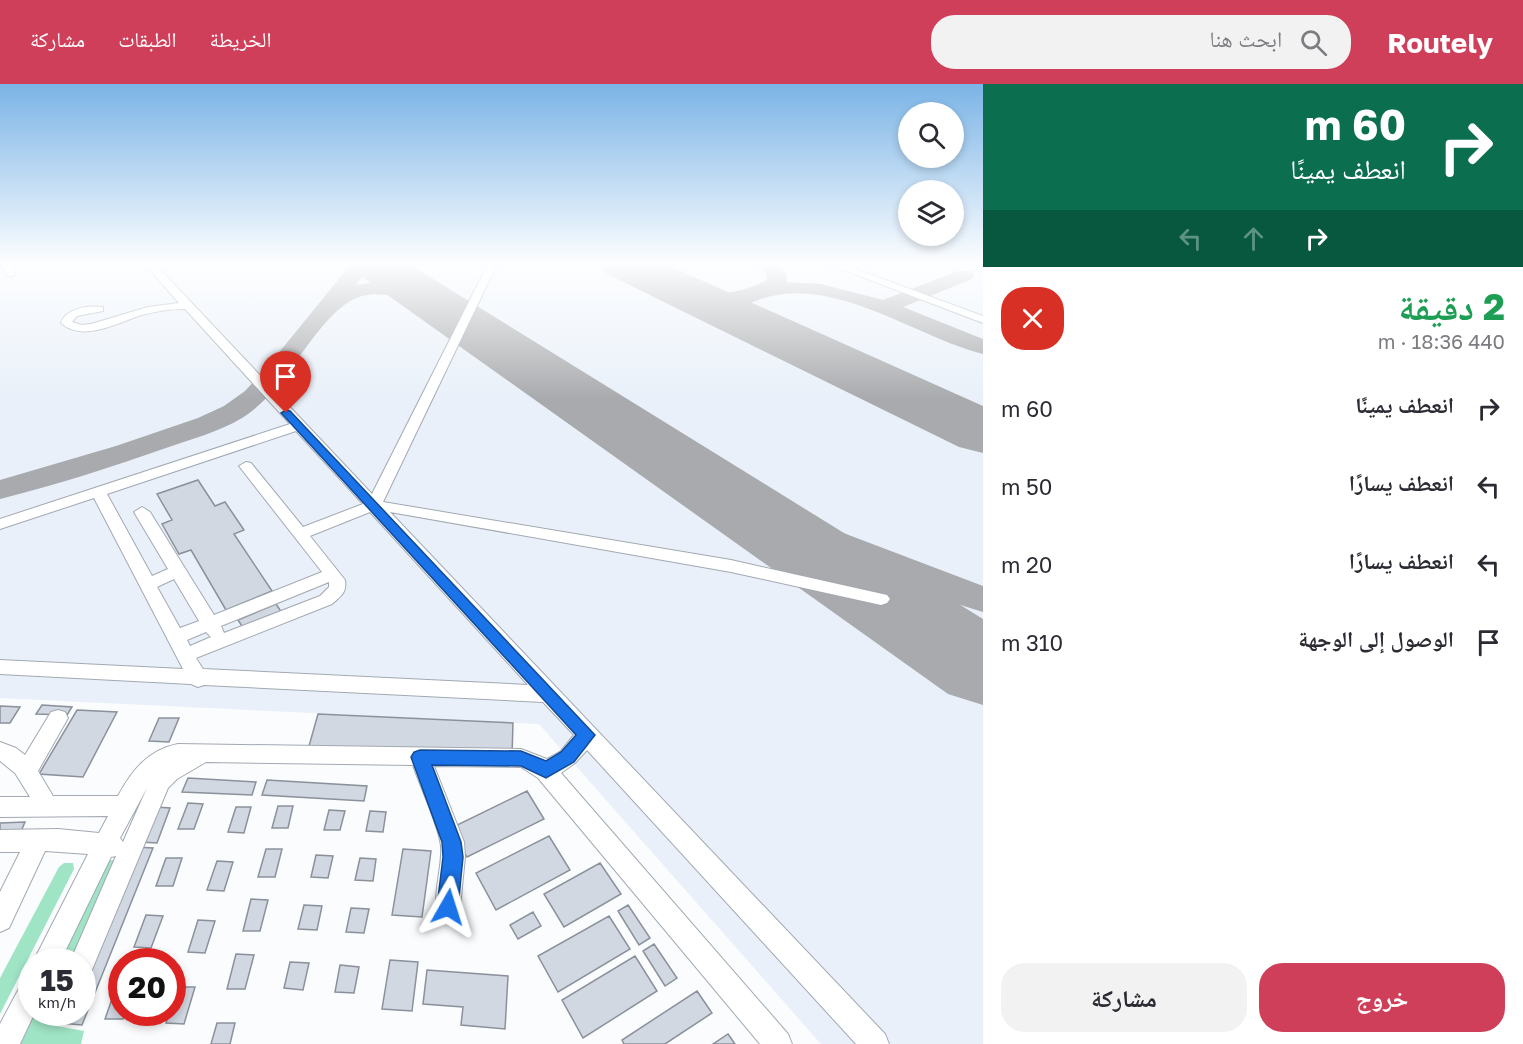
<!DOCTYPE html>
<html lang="ar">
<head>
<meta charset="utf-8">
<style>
  body { margin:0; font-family:"Golos Text","Noto Naskh Arabic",sans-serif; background:#f2f2f3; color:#2b2b33; direction:rtl; height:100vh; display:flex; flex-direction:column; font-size:22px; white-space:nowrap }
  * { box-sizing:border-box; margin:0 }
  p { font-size:20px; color:#7c7c81 }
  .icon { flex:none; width:33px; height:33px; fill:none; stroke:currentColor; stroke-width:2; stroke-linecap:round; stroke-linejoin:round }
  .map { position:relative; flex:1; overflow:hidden; direction:ltr }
  .drawer { display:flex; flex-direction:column; background:#fff; width:540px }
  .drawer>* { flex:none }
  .hud { background:#0b6e4f; color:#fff; overflow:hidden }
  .fabs { position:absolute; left:898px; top:18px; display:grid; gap:12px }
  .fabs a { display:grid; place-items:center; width:66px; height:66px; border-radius:50%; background:#fff; box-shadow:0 3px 9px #0003; font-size:30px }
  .speed { position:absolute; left:18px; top:864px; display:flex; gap:12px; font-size:30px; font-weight:700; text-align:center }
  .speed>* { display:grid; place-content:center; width:78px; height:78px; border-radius:50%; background:#fff; box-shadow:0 3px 9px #0003; line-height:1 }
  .speed small { font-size:15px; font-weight:400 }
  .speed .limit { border:9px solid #d22; background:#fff; color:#111 }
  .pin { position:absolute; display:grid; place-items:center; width:51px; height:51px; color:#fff; margin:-62px -26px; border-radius:50% 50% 50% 0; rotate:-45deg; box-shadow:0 0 6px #0007 }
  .pin .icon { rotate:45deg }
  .me { position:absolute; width:66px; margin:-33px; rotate:6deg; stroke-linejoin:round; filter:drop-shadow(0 0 4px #0008) }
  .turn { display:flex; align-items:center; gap:21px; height:126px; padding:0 18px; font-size:27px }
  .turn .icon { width:78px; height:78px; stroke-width:2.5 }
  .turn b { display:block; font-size:42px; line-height:51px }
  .lanes { display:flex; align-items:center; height:57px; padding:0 18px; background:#0003; justify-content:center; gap:30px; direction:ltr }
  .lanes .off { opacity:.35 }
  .round { display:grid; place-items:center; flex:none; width:63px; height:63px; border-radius:24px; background:#f2f2f3 }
  .head { display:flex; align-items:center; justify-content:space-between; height:102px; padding:0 18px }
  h1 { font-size:36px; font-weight:700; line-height:45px; color:#1e9e55 }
  .button { display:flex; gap:12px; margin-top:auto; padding:12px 18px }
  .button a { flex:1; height:69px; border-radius:24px; background:#cf3f5a; color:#fff; font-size:24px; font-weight:700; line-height:69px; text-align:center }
  .button a+a { background:#f2f2f3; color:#2b2b33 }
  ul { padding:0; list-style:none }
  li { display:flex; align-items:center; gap:18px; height:78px; padding:0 18px }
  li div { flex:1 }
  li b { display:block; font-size:22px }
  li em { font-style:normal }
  header { display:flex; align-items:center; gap:36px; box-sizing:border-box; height:84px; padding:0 30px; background:#cf3f5a; color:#fff }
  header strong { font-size:28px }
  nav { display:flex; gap:33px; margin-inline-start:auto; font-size:21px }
  .search { width:420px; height:54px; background:#f2f2f3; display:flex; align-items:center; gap:15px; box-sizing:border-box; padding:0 21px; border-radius:24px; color:#7c7c81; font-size:22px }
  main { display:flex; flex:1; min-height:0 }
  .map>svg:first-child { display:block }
  .built { fill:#e9f0f9 }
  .green { fill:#9fe4c5 }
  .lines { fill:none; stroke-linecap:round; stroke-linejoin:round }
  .taxiway { fill:#a8aaad; fill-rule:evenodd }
  .runway { fill:#a8aaad; fill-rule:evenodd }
  .building { fill:#d1d8e2; stroke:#8a919a; stroke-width:1.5 }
  .minor-casing { stroke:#a2a9b2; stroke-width:2 }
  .minor { fill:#fff; fill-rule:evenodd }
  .route { fill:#1a73e8; stroke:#114b97; stroke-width:1.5 }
</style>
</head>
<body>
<header>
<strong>Routely</strong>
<div class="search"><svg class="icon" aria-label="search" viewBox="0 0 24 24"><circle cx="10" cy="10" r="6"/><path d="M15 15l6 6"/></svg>ابحث هنا</div>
<nav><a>الخريطة</a><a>الطبقات</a><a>مشاركة</a></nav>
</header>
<main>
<section class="drawer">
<div class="hud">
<div class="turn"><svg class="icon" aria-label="right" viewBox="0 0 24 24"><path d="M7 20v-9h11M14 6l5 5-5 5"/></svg><div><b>60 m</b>انعطف يمينًا</div></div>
<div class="lanes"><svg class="icon off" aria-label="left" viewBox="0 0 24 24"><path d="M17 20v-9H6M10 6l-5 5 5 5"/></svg><svg class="icon off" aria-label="ahead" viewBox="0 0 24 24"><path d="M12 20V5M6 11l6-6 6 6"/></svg><svg class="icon" aria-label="right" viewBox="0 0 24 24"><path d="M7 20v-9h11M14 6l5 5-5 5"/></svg></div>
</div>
<div class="head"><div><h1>2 دقيقة</h1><p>440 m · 18:36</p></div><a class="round" style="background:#d93025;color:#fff"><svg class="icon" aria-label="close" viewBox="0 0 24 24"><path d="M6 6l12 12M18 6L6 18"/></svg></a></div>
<ul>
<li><svg class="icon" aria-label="right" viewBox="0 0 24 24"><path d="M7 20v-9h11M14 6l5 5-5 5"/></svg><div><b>انعطف يمينًا</b></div><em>60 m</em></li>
<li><svg class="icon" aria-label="left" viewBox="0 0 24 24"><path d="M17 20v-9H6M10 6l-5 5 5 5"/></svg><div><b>انعطف يسارًا</b></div><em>50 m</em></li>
<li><svg class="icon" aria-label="left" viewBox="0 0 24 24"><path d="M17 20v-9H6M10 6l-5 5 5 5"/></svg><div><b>انعطف يسارًا</b></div><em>20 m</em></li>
<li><svg class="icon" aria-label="arrive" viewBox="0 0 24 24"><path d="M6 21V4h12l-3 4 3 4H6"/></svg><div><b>الوصول إلى الوجهة</b></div><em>310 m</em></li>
</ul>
<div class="button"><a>خروج</a><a>مشاركة</a></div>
</section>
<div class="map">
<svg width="983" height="960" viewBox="0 0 983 960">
  <rect width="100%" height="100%" fill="#fafcfe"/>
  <path class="built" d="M 0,180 L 983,180 L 983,960 L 821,960 L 539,640 L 0,614 Z"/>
  <path class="green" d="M 113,776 L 115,779 L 72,877 L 54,878 L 105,777 Z
    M 64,779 L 73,779 L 74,785 L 0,930 L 0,894 L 59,783 Z
    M 32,928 L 50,929 L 47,938 L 51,941 L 84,947 L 81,960 L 19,960 Z"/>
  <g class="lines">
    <path class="taxiway" d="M 351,180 L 371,180 L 356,201 C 380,196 402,199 425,205 L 428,209 L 425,213 C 405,218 384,206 362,212 C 319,224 288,307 242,334 C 219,348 191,355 166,364 C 112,383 56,401 0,415 L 0,396 L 116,362 L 198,334 L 224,322 L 245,307 L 268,282 Z
      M 757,180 L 779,180 L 787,191 L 787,198 L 821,200 L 883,216 L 958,187 L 972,187 L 975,191 L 972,195 L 903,223 L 983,255 L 983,270 C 912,252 826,184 751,219 L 751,228 L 763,240 L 760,245 C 743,249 730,237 729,220 C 713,222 695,218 680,214 L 677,210 L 680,206 C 692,202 704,207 717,208 C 735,210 751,204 767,196 L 766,190 Z
      M 664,363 L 674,366 L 825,442 L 983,502 L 983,528 C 867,494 760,435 654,378 L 649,372 L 654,366 Z"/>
    <path class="runway" d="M 351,180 L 409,180 L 983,535 L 983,621 L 948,610 L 358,190 Z
      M 600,180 L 665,180 L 983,322 L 983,369 L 959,363 L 607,190 Z"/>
  </g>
  <path class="building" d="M 198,396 L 215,422 L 225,418 L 244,446 L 234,450 L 272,507 L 226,526 L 191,466 L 179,470 L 162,440 L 172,436 L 157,410 Z
    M 276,520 L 282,529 L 244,545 L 238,536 Z
    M 42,621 L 72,623 L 67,631 L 36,630 Z
    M 0,622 L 20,623 L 10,639 L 0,639 Z
    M 77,626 L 117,628 L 83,693 L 39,690 Z
    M 318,630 L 513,639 L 512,672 L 309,662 Z
    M 159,634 L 179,634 L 169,658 L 149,657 Z
    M 188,694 L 256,698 L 252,711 L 182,708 Z
    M 267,696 L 367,702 L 364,717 L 262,711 Z
    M 527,707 L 544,735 L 467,773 L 451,744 Z
    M 188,719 L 203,720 L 194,745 L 178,745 Z
    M 278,722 L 293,722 L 288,744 L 272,744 Z
    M 155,723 L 170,724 L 157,759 L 141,758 Z
    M 236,723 L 251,723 L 244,749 L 228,748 Z
    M 329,726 L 345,727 L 340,746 L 324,746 Z
    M 370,727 L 386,728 L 383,748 L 366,747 Z
    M 25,738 L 19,752 L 0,753 L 0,739 Z
    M 549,752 L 570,786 L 496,826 L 476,789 Z
    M 135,763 L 153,764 L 82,941 L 61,939 L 65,928 L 82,928 L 82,887 Z
    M 266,765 L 282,765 L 275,793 L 258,793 Z
    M 403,765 L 431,767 L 422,833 L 392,831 Z
    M 316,771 L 333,772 L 328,794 L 311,793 Z
    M 166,774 L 182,774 L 173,802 L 156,802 Z
    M 360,774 L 376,775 L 373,797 L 355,796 Z
    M 217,777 L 233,778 L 224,807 L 207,806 Z
    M 600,779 L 621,810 L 564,843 L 544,810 Z
    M 251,815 L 268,816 L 260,847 L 243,847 Z
    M 304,821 L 322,822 L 317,846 L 298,845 Z
    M 628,821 L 650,854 L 639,861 L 618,827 Z
    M 351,824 L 369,825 L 364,849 L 346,848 Z
    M 533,828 L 541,842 L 518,855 L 510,841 Z
    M 146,831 L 163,832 L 151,864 L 134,863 Z
    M 609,832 L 630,865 L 558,908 L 538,872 Z
    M 198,836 L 215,837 L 205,869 L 188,868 Z
    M 654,860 L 677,894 L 665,902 L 643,867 Z
    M 236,870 L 254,871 L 245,905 L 227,905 Z
    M 635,872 L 657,907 L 583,954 L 562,916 Z
    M 390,876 L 418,878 L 412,927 L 382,925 Z
    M 290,878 L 309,879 L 303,906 L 284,904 Z
    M 340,881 L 359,883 L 354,909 L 335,908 Z
    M 427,886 L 508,892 L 505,945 L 461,941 L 463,923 L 423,920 Z
    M 118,898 L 122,899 L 122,928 L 126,928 L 123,935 L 105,935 Z
    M 177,903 L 195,903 L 184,940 L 166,939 L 169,928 L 172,928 L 172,918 Z
    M 697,907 L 712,929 L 665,960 L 624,960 L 622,956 Z
    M 217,939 L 235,939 L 230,960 L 211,960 Z
    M 728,950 L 735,960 L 713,960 Z"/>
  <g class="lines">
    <defs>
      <path id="minor" d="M 1,180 L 10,180 L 15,190 L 13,192 L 7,192 Z
        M 145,180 L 155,180 L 372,410 L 488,180 L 497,180 L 383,418 L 731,476 L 887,511 L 890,515 L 887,519 L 881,521 L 731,488 L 390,428 L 885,950 L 889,960 L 856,960 L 587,666 L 575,679 L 561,689 L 788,950 L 792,960 L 760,960 L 538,694 L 521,683 L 434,682 L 464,758 L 465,773 L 460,823 L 457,832 L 448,835 L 439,832 C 431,811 443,784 441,762 C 439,741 420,703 413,681 L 206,678 L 177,695 L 168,704 L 91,888 L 82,892 L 82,878 L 70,878 L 116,772 L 111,773 L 60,878 L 33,878 L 88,770 L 45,767 L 9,844 L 0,848 L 0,808 L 20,768 L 0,768 L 0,746 L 58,745 L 99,749 L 108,732 L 0,733 L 0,713 L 30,713 L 15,689 L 0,677 L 0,658 L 16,664 L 25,671 L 51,628 L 58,626 L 65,628 L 68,634 L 38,687 L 53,712 L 118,712 C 132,686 148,666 178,660 L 521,665 L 547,675 L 561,667 L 574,651 L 543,618 L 204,601 L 198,603 L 191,600 L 0,590 L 0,576 L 183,585 L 94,414 L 0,445 L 0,435 L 290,340 L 185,225 C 171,225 156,227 142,231 C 119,238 83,259 61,239 C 66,224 88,221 103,223 L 103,227 L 77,232 L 72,238 L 82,241 L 91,240 L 148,223 L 179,219 ZM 296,347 L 363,420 L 303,443 L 251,379 L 246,378 L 239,382 L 322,488 L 214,531 L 150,428 L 142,423 L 134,428 L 168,485 L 152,492 L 107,410 ZM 370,428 L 528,601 L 203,585 L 196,574 L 332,520 C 341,512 347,509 345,496 L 310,452 ZM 174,495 L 199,537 L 180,544 L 157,503 ZM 329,498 L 329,503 L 320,512 L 224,549 L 221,542 ZM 206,548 L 211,553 L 190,562 L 187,556 ZM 147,704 L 123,758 L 120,754 Z
        M 828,180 L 842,180 L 983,232 L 983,239 Z
        M 962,180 L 983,183 L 983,189 L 963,182 Z
        M 32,893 L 32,928 L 35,928 L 20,960 L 0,960 L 0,940 L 23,897 Z"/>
    </defs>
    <use href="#minor" class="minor-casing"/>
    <use href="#minor" class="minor"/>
  </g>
  <linearGradient id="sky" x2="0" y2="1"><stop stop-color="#7bb4e6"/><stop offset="0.57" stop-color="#fdfeff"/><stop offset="1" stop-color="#fdfeff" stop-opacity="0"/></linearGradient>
  <rect width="983" height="315" fill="url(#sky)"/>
  <path class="route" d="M 286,326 L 290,327 L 595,651 L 574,678 L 546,694 L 521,682 L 432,681 L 461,758 L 463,773 L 458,823 L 455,830 L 448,833 L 440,830 L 437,823 L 443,773 L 442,758 L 411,673 L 414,668 L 420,666 L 521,667 L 546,677 L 561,668 L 576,651 L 283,331 L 281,329 Z"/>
</svg>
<div class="fabs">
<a><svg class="icon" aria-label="search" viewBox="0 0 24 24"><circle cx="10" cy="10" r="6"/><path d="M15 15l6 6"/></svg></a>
<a><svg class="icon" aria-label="layers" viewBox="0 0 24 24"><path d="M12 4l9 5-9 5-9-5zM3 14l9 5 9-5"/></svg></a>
</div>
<div class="speed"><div>15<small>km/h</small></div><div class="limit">20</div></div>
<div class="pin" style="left:286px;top:329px;background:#d93025"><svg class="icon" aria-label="arrive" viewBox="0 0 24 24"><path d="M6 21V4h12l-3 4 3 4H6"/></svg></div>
<svg class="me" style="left:448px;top:823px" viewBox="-20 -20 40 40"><path d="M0-17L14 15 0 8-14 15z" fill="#1a73e8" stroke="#fff" stroke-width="4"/></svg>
</div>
</main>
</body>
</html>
